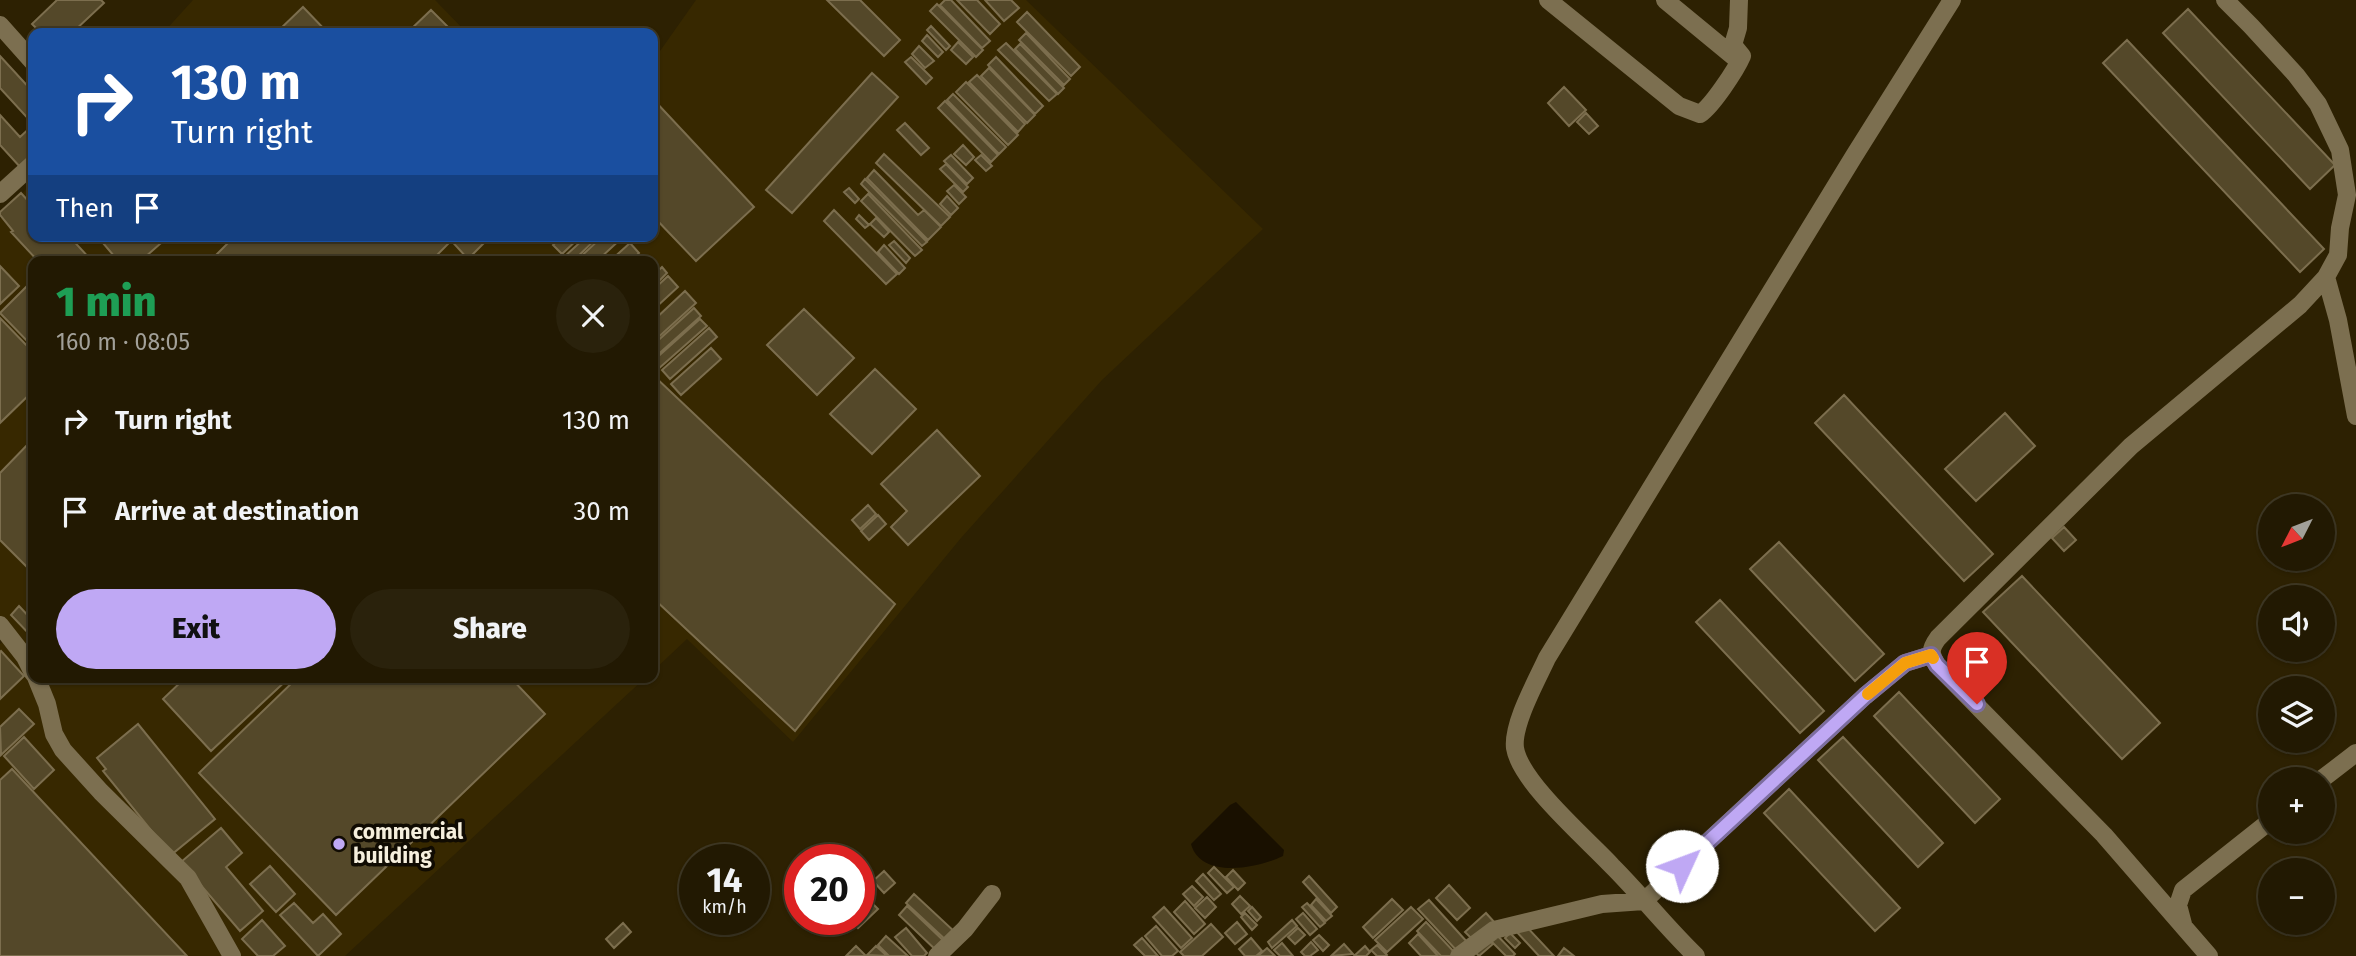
<!DOCTYPE html>
<html lang="en">
<head>
<meta charset="utf-8">
<style>
  body { margin:0; font-family:"Fira Sans",sans-serif; background:#2a220c; color:#f1f3f6; height:100vh; display:flex; flex-direction:column; font-size:26px; white-space:nowrap }
  * { box-sizing:border-box; margin:0 }
  p { font-size:23px; color:#a2a099 }
  .icon { flex:none; width:38px; height:38px; fill:none; stroke:currentColor; stroke-width:2; stroke-linecap:round; stroke-linejoin:round }
  .map { position:relative; flex:1; overflow:hidden }
  .drawer { position:absolute; left:28px; top:256px; width:630px; height:427px; display:flex; flex-direction:column; background:#221902; border-radius:14px; box-shadow:0 2px 5px #0004,0 0 0 2px #3f3824 }
  .drawer>* { flex:none }
  .banner { position:absolute; left:28px; top:28px; width:630px; height:214px; border-radius:14px; box-shadow:0 2px 5px #0004,0 0 0 2px #3f3824; background:#1a4fa0; color:#fff; overflow:hidden }
  .needle { width:46px; rotate:228deg }
  .fabs { position:absolute; left:2258px; top:494px; display:grid; gap:14px }
  .fabs a { display:grid; place-items:center; width:77px; height:77px; border-radius:50%; background:#221902; box-shadow:0 2px 5px #0004,0 0 0 2px #3f3824; font-size:35px }
  .speed { position:absolute; left:679px; top:844px; display:flex; gap:14px; font-size:35px; font-weight:700; text-align:center }
  .speed>* { display:grid; place-content:center; width:91px; height:91px; border-radius:50%; background:#221902; box-shadow:0 2px 5px #0004,0 0 0 2px #3f3824; line-height:1 }
  .speed small { font-size:18px; font-weight:400 }
  .speed .limit { border:10px solid #d22; background:#fff; color:#111 }
  .pin { position:absolute; display:grid; place-items:center; width:60px; height:60px; color:#fff; margin:-72px -30px; border-radius:50% 50% 50% 0; rotate:-45deg; box-shadow:0 0 7px #0007 }
  .pin .icon { rotate:45deg }
  .me { position:absolute; width:77px; margin:-38px; rotate:47deg; stroke-linejoin:round; filter:drop-shadow(0 0 5px #0008) }
  .turn { display:flex; align-items:center; gap:24px; height:147px; padding:0 28px; font-size:32px }
  .turn .icon { width:91px; height:91px; stroke-width:2.5 }
  .turn b { display:block; font-size:49px; line-height:60px }
  .then { display:flex; align-items:center; height:66px; padding:0 28px; background:#0003; gap:14px; font-size:26px }
  .round { display:grid; place-items:center; flex:none; width:74px; height:74px; border-radius:37px; background:#2a220c }
  .headline { display:flex; align-items:center; justify-content:space-between; height:119px; padding:0 28px }
  h1 { font-size:42px; font-weight:800; line-height:52px; color:#1e9e55 }
  .cta { display:flex; gap:14px; margin-top:auto; padding:14px 28px }
  .cta a { flex:1; height:80px; border-radius:42px; background:#bfa8f4; color:#111; font-size:28px; font-weight:800; line-height:80px; text-align:center }
  .cta a+a { background:#2a220c; color:#f1f3f6 }
  ul { padding:0; list-style:none }
  li { display:flex; align-items:center; gap:21px; height:91px; padding:0 28px }
  li div { flex:1 }
  li b { display:block; font-size:26px }
  li em { font-style:normal }
  .map>svg:first-child { display:block }
  .built { fill:#372800 }
  .water { fill:#191000 }
  .building { fill:#544829; stroke:#7c6e4e; stroke-width:2 }
  .lines { fill:none; stroke-linecap:round; stroke-linejoin:round }
  .minor { stroke:#7c6f50; stroke-width:18 }
  .route-casing { stroke:#7c6d9f; stroke-width:18 }
  .route { stroke:#bfa8f4; stroke-width:12 }
  .slow { stroke:#f59e0b; stroke-width:12 }
  .poi-dot { fill:#bfa8f4; stroke:#100b02; stroke-width:2.5 }
  .labels { text-anchor:middle; dominant-baseline:central; stroke-width:7; stroke-linejoin:round; paint-order:stroke }
  .poi-label { font-size:21px; font-weight:bold; fill:#f6efdd; stroke:#100b02; text-anchor:start }
</style>
</head>
<body>
<div class="map">
<svg width="2356" height="956" viewBox="0 0 2356 956">
  <rect width="100%" height="100%" fill="#2d2102"/>
  <path class="built" d="M 193,0 L 435,0 L 467,33 L 163,33 Z
    M 696,0 L 1026,0 L 1263,229 L 1102,380 L 961,538 L 793,742 L 687,639 L 653,671 L 653,261 L 33,261 L 33,677 L 646,677 L 345,956 L 0,956 L 0,644 L 9,636 L 0,626 L 0,219 L 33,181 L 33,236 L 653,236 L 653,61 Z"/>
  <path class="water" d="M 1236,802 L 1284,850 L 1283,856 C 1258,868 1201,880 1191,844 L 1230,805 Z"/>
  <path class="building" d="M 57,0 L 101,0 L 104,3 L 72,33 L 41,33 L 32,24 Z
    M 827,0 L 860,0 L 900,40 L 884,56 Z
    M 945,0 L 951,0 L 990,41 L 982,48 L 940,5 Z
    M 957,0 L 977,0 L 1000,24 L 990,34 Z
    M 985,0 L 1011,0 L 1019,8 L 1004,21 Z
    M 937,4 L 983,50 L 976,57 L 930,11 Z
    M 303,7 L 328,33 L 276,33 Z
    M 2188,9 L 2335,165 L 2310,189 L 2163,33 Z
    M 431,10 L 454,33 L 407,33 Z
    M 1027,12 L 1080,67 L 1071,76 L 1017,22 Z
    M 931,26 L 950,46 L 946,50 L 927,30 Z
    M 1026,33 L 1070,79 L 1064,85 L 1019,40 Z
    M 927,35 L 943,52 L 938,57 L 922,41 Z
    M 2127,40 L 2324,249 L 2300,272 L 2103,63 Z
    M 958,42 L 973,57 L 966,64 L 951,50 Z
    M 1006,43 L 1057,94 L 1049,101 L 998,50 Z
    M 1020,44 L 1064,88 L 1058,94 L 1015,49 Z
    M 919,46 L 934,61 L 925,68 L 912,54 Z
    M 0,56 L 33,92 L 33,124 L 0,88 Z
    M 911,57 L 932,78 L 926,84 L 905,62 Z
    M 996,57 L 1043,106 L 1035,114 L 988,65 Z
    M 989,68 L 1035,115 L 1027,123 L 981,76 Z
    M 872,73 L 898,97 L 792,213 L 766,190 Z
    M 977,75 L 1025,124 L 1018,132 L 969,82 Z
    M 966,82 L 1018,135 L 1008,145 L 956,92 Z
    M 1564,87 L 1586,110 L 1569,126 L 1548,103 Z
    M 953,94 L 1006,147 L 999,154 L 947,100 Z
    M 653,99 L 754,207 L 696,261 L 653,216 Z
    M 945,101 L 998,155 L 991,162 L 938,108 Z
    M 1586,113 L 1598,126 L 1589,134 L 1577,122 Z
    M 0,115 L 20,137 L 33,125 L 33,156 L 21,168 L 0,145 Z
    M 905,123 L 929,148 L 921,155 L 897,130 Z
    M 963,145 L 974,157 L 966,165 L 954,154 Z
    M 884,154 L 950,217 L 941,226 L 876,163 Z
    M 951,155 L 973,178 L 967,184 L 944,161 Z
    M 981,155 L 992,166 L 986,171 L 975,160 Z
    M 946,164 L 968,187 L 963,192 L 940,169 Z
    M 874,170 L 918,215 L 924,210 L 941,227 L 928,240 L 867,178 Z
    M 865,179 L 927,242 L 922,246 L 861,184 Z
    M 954,185 L 966,197 L 959,204 L 947,191 Z
    M 849,188 L 859,199 L 855,203 L 844,192 Z
    M 21,193 L 31,204 L 33,202 L 33,236 L 69,236 L 92,261 L 38,261 L 11,232 L 13,231 L 0,215 L 0,212 Z
    M 868,194 L 922,250 L 915,256 L 861,201 Z
    M 947,196 L 958,208 L 951,215 L 940,204 Z
    M 834,210 L 897,274 L 886,284 L 824,221 Z
    M 859,215 L 869,225 L 865,228 L 856,219 Z
    M 876,218 L 889,232 L 884,237 L 870,224 Z
    M 97,236 L 169,236 L 144,258 L 114,256 Z
    M 235,236 L 443,236 L 449,243 L 431,261 L 210,261 Z
    M 447,236 L 491,236 L 468,259 Z
    M 563,236 L 581,236 L 562,254 L 553,245 Z
    M 587,236 L 599,236 L 573,261 L 567,261 L 564,257 Z
    M 603,236 L 624,236 L 597,261 L 576,261 Z
    M 894,241 L 910,258 L 906,263 L 889,245 Z
    M 630,243 L 639,253 L 631,261 L 610,261 Z
    M 884,245 L 905,268 L 899,274 L 878,252 Z
    M 0,266 L 19,286 L 0,304 Z
    M 662,267 L 667,273 L 653,287 L 653,276 Z
    M 668,276 L 678,287 L 653,310 L 653,290 Z
    M 30,283 L 33,287 L 33,347 L 0,313 Z
    M 685,291 L 696,303 L 653,342 L 653,321 Z
    M 694,308 L 701,316 L 653,359 L 653,345 Z
    M 804,309 L 854,358 L 817,395 L 767,345 Z
    M 0,318 L 33,352 L 33,391 L 0,423 Z
    M 700,319 L 707,326 L 657,370 L 653,365 L 653,361 Z
    M 709,328 L 717,337 L 670,379 L 662,370 Z
    M 711,348 L 721,359 L 681,395 L 671,384 Z
    M 875,369 L 916,409 L 872,454 L 830,414 Z
    M 653,375 L 895,604 L 795,731 L 653,598 Z
    M 1844,395 L 1993,554 L 1964,581 L 1815,423 Z
    M 2005,413 L 2035,446 L 1976,501 L 1945,469 Z
    M 937,430 L 980,476 L 908,545 L 891,527 L 907,511 L 881,484 Z
    M 33,439 L 33,573 L 0,540 L 0,473 Z
    M 868,505 L 876,514 L 860,529 L 852,520 Z
    M 878,515 L 886,524 L 869,540 L 861,531 Z
    M 2064,527 L 2076,540 L 2064,551 L 2052,538 Z
    M 1779,542 L 1884,654 L 1855,681 L 1750,569 Z
    M 2022,576 L 2160,723 L 2122,759 L 1983,612 Z
    M 1720,600 L 1824,711 L 1800,733 L 1696,622 Z
    M 19,606 L 33,621 L 33,638 L 11,615 Z
    M 1,651 L 24,676 L 0,699 L 0,652 Z
    M 186,677 L 290,677 L 211,751 L 163,699 Z
    M 298,677 L 510,677 L 545,714 L 336,915 L 199,773 Z
    M 1899,692 L 2000,799 L 1975,823 L 1874,716 Z
    M 19,709 L 34,724 L 1,755 L 0,727 Z
    M 138,724 L 215,819 L 171,855 L 103,771 L 106,769 L 97,758 Z
    M 24,737 L 54,770 L 34,789 L 4,756 Z
    M 1843,737 L 1943,843 L 1918,867 L 1818,760 Z
    M 12,769 L 187,956 L 0,956 L 0,780 Z
    M 1789,789 L 1900,908 L 1875,931 L 1764,813 Z
    M 221,828 L 242,853 L 226,867 L 263,911 L 240,931 L 181,862 Z
    M 270,866 L 295,894 L 276,912 L 250,884 Z
    M 1214,867 L 1234,887 L 1227,893 L 1208,873 Z
    M 1233,870 L 1245,883 L 1238,890 L 1226,877 Z
    M 884,871 L 895,883 L 884,893 L 873,881 Z
    M 1203,874 L 1221,894 L 1214,900 L 1196,881 Z
    M 1309,876 L 1337,907 L 1331,913 L 1303,882 Z
    M 1449,885 L 1470,908 L 1457,920 L 1436,898 Z
    M 1192,886 L 1203,897 L 1194,906 L 1183,894 Z
    M 914,894 L 956,933 L 948,942 L 906,903 Z
    M 1240,896 L 1250,906 L 1241,914 L 1232,904 Z
    M 1207,897 L 1216,907 L 1205,918 L 1195,908 Z
    M 863,899 L 869,905 L 861,912 L 859,902 Z
    M 1316,899 L 1332,916 L 1326,921 L 1311,905 Z
    M 1392,899 L 1403,910 L 1373,938 L 1363,927 Z
    M 1429,900 L 1468,943 L 1458,952 L 1418,909 Z
    M 1185,901 L 1205,924 L 1194,934 L 1174,912 Z
    M 294,903 L 313,923 L 323,914 L 341,934 L 318,956 L 280,915 Z
    M 872,903 L 878,909 L 858,928 L 849,919 L 859,919 L 859,915 Z
    M 1307,903 L 1325,923 L 1320,927 L 1302,907 Z
    M 907,906 L 947,944 L 939,953 L 899,915 Z
    M 1164,907 L 1192,938 L 1181,948 L 1153,917 Z
    M 1252,907 L 1261,917 L 1257,921 L 1248,911 Z
    M 1411,907 L 1423,919 L 1387,952 L 1375,940 Z
    M 1245,913 L 1257,925 L 1252,930 L 1241,917 Z
    M 1303,913 L 1317,929 L 1310,935 L 1296,919 Z
    M 1486,913 L 1495,923 L 1474,941 L 1465,932 Z
    M 262,920 L 285,946 L 273,956 L 258,956 L 242,939 Z
    M 1292,920 L 1297,926 L 1272,948 L 1268,942 Z
    M 1237,922 L 1247,934 L 1235,944 L 1225,933 Z
    M 1426,922 L 1457,955 L 1455,956 L 1441,956 L 1417,931 Z
    M 623,923 L 631,932 L 614,948 L 606,939 Z
    M 1523,923 L 1554,956 L 1539,956 L 1515,930 Z
    M 1211,924 L 1223,937 L 1202,956 L 1184,956 L 1180,952 Z
    M 1156,926 L 1178,951 L 1172,956 L 1162,956 L 1145,936 Z
    M 906,928 L 927,953 L 924,956 L 912,956 L 895,937 Z
    M 1298,928 L 1305,935 L 1295,944 L 1288,937 Z
    M 1493,931 L 1515,954 L 1513,956 L 1506,956 L 1487,937 Z
    M 1510,933 L 1520,943 L 1515,948 L 1505,938 Z
    M 1418,934 L 1438,956 L 1421,956 L 1409,943 Z
    M 1319,935 L 1329,945 L 1323,951 L 1313,940 Z
    M 886,936 L 908,956 L 889,956 L 878,945 Z
    M 1486,936 L 1493,944 L 1479,956 L 1473,950 Z
    M 1142,938 L 1158,956 L 1145,956 L 1134,945 Z
    M 1251,938 L 1262,951 L 1256,956 L 1245,956 L 1239,949 Z
    M 1311,942 L 1318,950 L 1310,956 L 1305,956 L 1301,952 Z
    M 1282,943 L 1293,956 L 1280,956 L 1274,950 Z
    M 1344,944 L 1353,954 L 1331,956 Z
    M 1377,945 L 1387,955 L 1386,956 L 1377,956 L 1371,950 Z
    M 856,946 L 866,956 L 846,956 Z
    M 876,946 L 887,956 L 867,955 Z
    M 1365,946 L 1370,952 L 1366,956 L 1354,956 Z
    M 1267,948 L 1275,956 L 1258,956 Z
    M 1564,948 L 1574,956 L 1558,956 Z"/>
  <g class="lines">
    <path class="minor" d="M 1548,0 L 1679,106 L 1700,114 C 1712,106 1736,70 1742,56 L 1733,45 L 1738,28 L 1739,0
      M 1665,0 L 1739,61
      M 0,25 L 33,62
      M 0,194 L 33,164
      M 2326,277 L 2338,320 L 2356,416
      M 0,625 L 25,657 L 33,673
      M 36,677 L 47,704 L 54,734 L 63,750 L 101,792 L 188,878 L 232,956
      M 2322,779 L 2356,753
      M 2183,924 L 2178,905 L 2183,890 L 2270,821
      M 937,956 L 965,929 L 992,894
      M 1459,956 L 1494,930 L 1602,904 L 1644,901 L 1865,696 L 1905,663 L 1931,655
      M 1696,956 C 1666,927 1641,895 1612,866 C 1588,840 1520,782 1515,748 C 1512,724 1537,680 1547,658 L 1854,156 L 1952,0
      M 2209,956 L 2104,835 L 1937,665 C 1930,653 1930,649 1938,638 L 2131,446 L 2300,305 L 2326,277 L 2338,255 L 2340,228 L 2347,195 L 2340,150 L 2318,104 L 2296,75 L 2251,26 L 2225,0"/>
  </g>
  <g class="lines">
    <defs>
      <path id="route" d="M 1682,866 L 1865,696 L 1905,663 L 1931,655 L 1937,665 L 1977,704"/>
    </defs>
    <use href="#route" class="route-casing"/>
    <use href="#route" class="route"/>
    <path class="slow" d="M 1868,694 L 1905,663 L 1931,655 L 1933,658"/>
  </g>
  <circle class="poi-dot" cx="339" cy="844" r="7"/>
  <g class="labels">
    <g class="poi-label">
      <text x="353" y="832">commercial<tspan x="353" dy="24">building</tspan></text>
    </g>
  </g>
</svg>
<div class="fabs">
<a><svg class="needle" viewBox="-14 -14 28 28"><path d="M0-13l5 13h-10z" fill="#e53935"/><path d="M0 13l5-13h-10z" fill="#a2a099"/></svg></a>
<a><svg class="icon" aria-label="sound" viewBox="0 0 24 24"><path d="M4 9h4l5-4v14l-5-4H4zM17 9q2 3 0 6"/></svg></a>
<a><svg class="icon" aria-label="layers" viewBox="0 0 24 24"><path d="M12 4l9 5-9 5-9-5zM3 14l9 5 9-5"/></svg></a>
<a>+</a>
<a>−</a>
</div>
<div class="speed"><div>14<small>km/h</small></div><div class="limit">20</div></div>
<div class="pin" style="left:1977px;top:704px;background:#d93025"><svg class="icon" aria-label="arrive" viewBox="0 0 24 24"><path d="M6 21V4h12l-3 4 3 4H6"/></svg></div>
<svg class="me" style="left:1682px;top:866px" viewBox="-20 -20 40 40"><circle r="19" fill="#fff"/><path d="M0-13L10 11 0 6-10 11z" fill="#bfa8f4"/></svg>
<div class="banner">
<div class="turn"><svg class="icon" aria-label="right" viewBox="0 0 24 24"><path d="M7 20v-9h11M14 6l5 5-5 5"/></svg><div><b>130 m</b>Turn right</div></div>
<div class="then">Then<svg class="icon" aria-label="arrive" viewBox="0 0 24 24"><path d="M6 21V4h12l-3 4 3 4H6"/></svg></div>
</div>
<section class="drawer">
<div class="headline"><div><h1>1 min</h1><p>160 m · 08:05</p></div><a class="round"><svg class="icon" aria-label="close" viewBox="0 0 24 24"><path d="M6 6l12 12M18 6L6 18"/></svg></a></div>
<ul>
<li><svg class="icon" aria-label="right" viewBox="0 0 24 24"><path d="M7 20v-9h11M14 6l5 5-5 5"/></svg><div><b>Turn right</b></div><em>130 m</em></li>
<li><svg class="icon" aria-label="arrive" viewBox="0 0 24 24"><path d="M6 21V4h12l-3 4 3 4H6"/></svg><div><b>Arrive at destination</b></div><em>30 m</em></li>
</ul>
<div class="cta"><a>Exit</a><a>Share</a></div>
</section>
</div>
</body>
</html>
